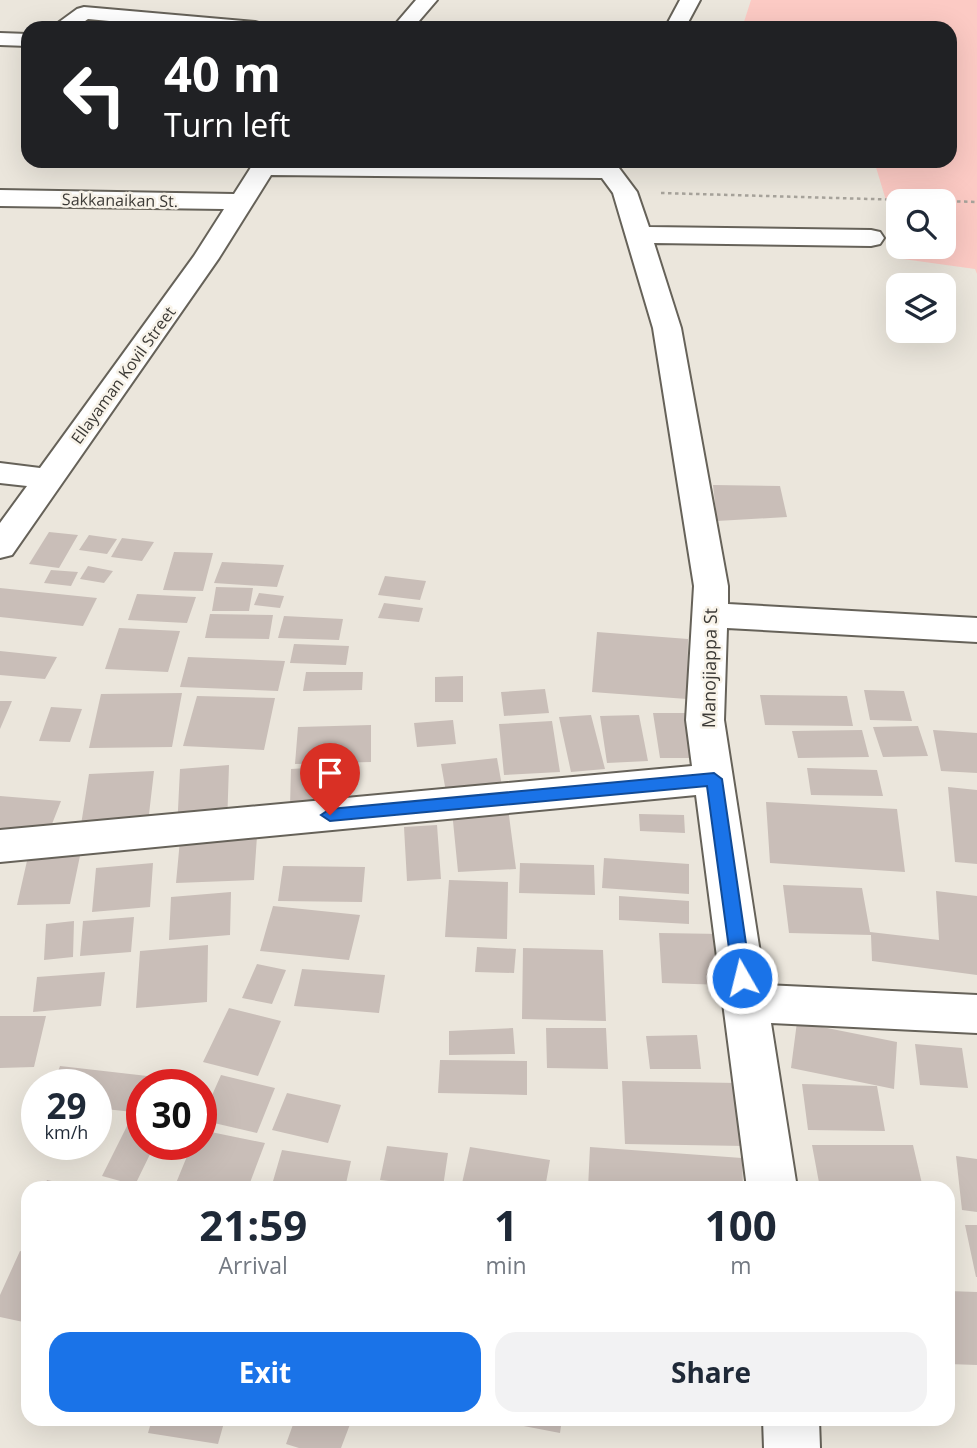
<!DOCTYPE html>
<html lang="en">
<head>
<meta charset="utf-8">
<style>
  body { margin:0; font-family:"Open Sans",sans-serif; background:#f2f2f3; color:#1f2937; height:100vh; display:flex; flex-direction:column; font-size:26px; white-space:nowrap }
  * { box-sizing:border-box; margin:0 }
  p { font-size:23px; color:#747a83 }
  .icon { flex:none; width:38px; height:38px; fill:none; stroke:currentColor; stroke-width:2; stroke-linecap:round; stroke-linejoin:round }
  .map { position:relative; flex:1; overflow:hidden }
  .sheet { position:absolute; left:21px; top:1181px; width:934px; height:245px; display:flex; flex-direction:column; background:#fff; border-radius:21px; box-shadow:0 7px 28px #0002 }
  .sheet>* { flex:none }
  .banner { position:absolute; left:21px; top:21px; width:936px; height:147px; border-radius:21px; box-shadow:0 7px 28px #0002; background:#202124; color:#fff; overflow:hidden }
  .controls { position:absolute; left:886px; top:189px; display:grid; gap:14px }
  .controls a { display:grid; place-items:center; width:70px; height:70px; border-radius:14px; background:#fff; box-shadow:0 7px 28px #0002; font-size:35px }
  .speed { position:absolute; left:21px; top:1069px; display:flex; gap:14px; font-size:35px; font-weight:700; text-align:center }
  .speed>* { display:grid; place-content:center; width:91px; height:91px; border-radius:50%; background:#fff; box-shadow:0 7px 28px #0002; line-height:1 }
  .speed small { font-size:18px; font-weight:400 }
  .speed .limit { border:10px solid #d22; background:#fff; color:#111 }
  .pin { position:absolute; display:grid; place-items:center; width:60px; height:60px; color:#fff; margin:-72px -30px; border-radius:50% 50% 50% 0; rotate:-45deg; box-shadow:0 0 7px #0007 }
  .pin .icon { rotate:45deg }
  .me { position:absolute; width:77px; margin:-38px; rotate:352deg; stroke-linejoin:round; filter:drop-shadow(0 0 5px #0008) }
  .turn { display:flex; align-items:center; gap:24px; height:147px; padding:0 28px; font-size:32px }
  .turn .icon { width:91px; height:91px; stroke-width:2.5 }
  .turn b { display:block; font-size:49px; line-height:60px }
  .eta { display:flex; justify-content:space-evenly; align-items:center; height:119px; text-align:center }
  .eta b { font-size:42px; font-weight:700; line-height:49px }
  .primary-button { display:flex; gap:14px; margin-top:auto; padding:14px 28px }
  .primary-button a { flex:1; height:80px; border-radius:21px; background:#1a73e8; color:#fff; font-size:28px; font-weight:700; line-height:80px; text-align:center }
  .primary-button a+a { background:#f2f2f3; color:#1f2937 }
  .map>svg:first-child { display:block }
  .green { fill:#fccac4 }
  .building { fill:#c9beb8 }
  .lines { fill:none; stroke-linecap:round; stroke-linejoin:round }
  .minor-casing { stroke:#666259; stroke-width:4 }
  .path { stroke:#a7a39b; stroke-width:2.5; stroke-dasharray:3.5 3.5; stroke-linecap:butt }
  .minor { fill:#fff; fill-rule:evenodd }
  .route { fill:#1a73e8; stroke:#114b97; stroke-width:2 }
  .labels { text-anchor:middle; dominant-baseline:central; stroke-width:5; stroke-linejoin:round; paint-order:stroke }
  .far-street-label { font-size:16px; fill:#3c3a36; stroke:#f8f3e9 }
  .street-label { font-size:18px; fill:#3c3a36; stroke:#f8f3e9 }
</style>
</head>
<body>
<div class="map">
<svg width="977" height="1448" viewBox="0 0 977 1448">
  <rect width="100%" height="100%" fill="#ebe6dc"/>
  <path class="green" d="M 751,0 L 977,0 L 977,274 L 975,269 L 903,259 L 900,247 L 943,247 L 943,201 L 898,201 L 898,240 L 875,164 L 848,161 L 950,161 L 950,28 L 742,28 Z"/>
  <path class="building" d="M 713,485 L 780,486 L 787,517 L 717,521 Z
    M 49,532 L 78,535 L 59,568 L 29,564 Z
    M 89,535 L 117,539 L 107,554 L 79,550 Z
    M 122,538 L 154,542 L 142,561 L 111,557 Z
    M 174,552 L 213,553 L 203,591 L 163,590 Z
    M 222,562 L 284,565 L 277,587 L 214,583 Z
    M 88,566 L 113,571 L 104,583 L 80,579 Z
    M 51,570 L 78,572 L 71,586 L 44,583 Z
    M 385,576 L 426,581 L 420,600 L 378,595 Z
    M 216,587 L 253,588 L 249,611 L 212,611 Z
    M 0,588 L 97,598 L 83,626 L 0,617 Z
    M 259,593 L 284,596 L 280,608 L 254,605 Z
    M 137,594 L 196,597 L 187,623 L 128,620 Z
    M 384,603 L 423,608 L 419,622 L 378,618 Z
    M 210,614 L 273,615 L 269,639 L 205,638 Z
    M 284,616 L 343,619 L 339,640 L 278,638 Z
    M 119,628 L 180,631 L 168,672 L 105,669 Z
    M 597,632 L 688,639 L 687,699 L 592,692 Z
    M 294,644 L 349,646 L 346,665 L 290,663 Z
    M 0,651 L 57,657 L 45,679 L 0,675 Z
    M 188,657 L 285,661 L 278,691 L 180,687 Z
    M 306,672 L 363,672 L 362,690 L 303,691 Z
    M 463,676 L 463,702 L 435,702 L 435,677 Z
    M 545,689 L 549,713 L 504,716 L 501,692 Z
    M 864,690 L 904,691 L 912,721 L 870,720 Z
    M 182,693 L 172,747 L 89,748 L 101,694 Z
    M 760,695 L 847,696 L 853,726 L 765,725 Z
    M 197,696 L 275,698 L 264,750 L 183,746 Z
    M 0,701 L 12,701 L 0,729 Z
    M 51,707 L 82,709 L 70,742 L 39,741 Z
    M 653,713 L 688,713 L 696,758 L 660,758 Z
    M 591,715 L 605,769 L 571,772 L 559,717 Z
    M 639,715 L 648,761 L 607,763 L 600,716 Z
    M 453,720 L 456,744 L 417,747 L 414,723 Z
    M 552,721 L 560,772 L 504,775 L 499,724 Z
    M 371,725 L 371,762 L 295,764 L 298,727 Z
    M 918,726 L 928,756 L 883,757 L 873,727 Z
    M 862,730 L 869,757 L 798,758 L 792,731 Z
    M 933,730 L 977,733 L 977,773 L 941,771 Z
    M 497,758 L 502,786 L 446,792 L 441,764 Z
    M 229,765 L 227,826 L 177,830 L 180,769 Z
    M 338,766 L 339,805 L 290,807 L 291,769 Z
    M 807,768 L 877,770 L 883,796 L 811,795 Z
    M 154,771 L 146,840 L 78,844 L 89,774 Z
    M 948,787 L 977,790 L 977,864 L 955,862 Z
    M 0,796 L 61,801 L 45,842 L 0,838 Z
    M 766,802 L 897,809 L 905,872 L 770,863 Z
    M 508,808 L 516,869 L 458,872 L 452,811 Z
    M 639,814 L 684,815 L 685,833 L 640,831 Z
    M 437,825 L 441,879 L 407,881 L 404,827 Z
    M 257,836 L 254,880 L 176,883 L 180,840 Z
    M 81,851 L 70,904 L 17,905 L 29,852 Z
    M 604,858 L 689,864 L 689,894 L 602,888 Z
    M 153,863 L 150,907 L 92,912 L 96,868 Z
    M 520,863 L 594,865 L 595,895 L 519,893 Z
    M 283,866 L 365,867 L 362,902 L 278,901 Z
    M 449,880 L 508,882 L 507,939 L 445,937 Z
    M 783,885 L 862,888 L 870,932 L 939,940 L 936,891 L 977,896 L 977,975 L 872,961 L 871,935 L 789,933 Z
    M 231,892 L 230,935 L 169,940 L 171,897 Z
    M 619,896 L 689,901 L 689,924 L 619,920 Z
    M 273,906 L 360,915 L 349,960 L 260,951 Z
    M 134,917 L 131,952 L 80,956 L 83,921 Z
    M 74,921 L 73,957 L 44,960 L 46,924 Z
    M 659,933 L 722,934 L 726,985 L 662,983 Z
    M 208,945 L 207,1002 L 136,1008 L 140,951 Z
    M 477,947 L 516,949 L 514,973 L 475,972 Z
    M 523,948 L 603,950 L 606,1021 L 522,1019 Z
    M 257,964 L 286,970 L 272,1004 L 242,998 Z
    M 302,969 L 385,975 L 379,1013 L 294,1006 Z
    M 105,972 L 101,1006 L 33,1012 L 37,977 Z
    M 229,1008 L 281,1021 L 258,1076 L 203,1062 Z
    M 0,1016 L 46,1016 L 34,1067 L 0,1068 Z
    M 797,1022 L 897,1042 L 894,1089 L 791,1068 Z
    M 513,1028 L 515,1054 L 449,1055 L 449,1031 Z
    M 546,1028 L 606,1028 L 608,1069 L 547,1068 Z
    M 697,1035 L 701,1069 L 650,1069 L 646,1036 Z
    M 915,1044 L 962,1048 L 968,1088 L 920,1085 Z
    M 440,1060 L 527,1061 L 527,1095 L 438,1093 Z
    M 60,1066 L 191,1081 L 190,1085 L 142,1085 L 142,1113 L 96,1108 L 96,1085 L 53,1085 Z
    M 221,1075 L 275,1088 L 257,1133 L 201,1120 Z
    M 622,1081 L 737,1083 L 745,1146 L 625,1144 Z
    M 802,1084 L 877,1086 L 885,1131 L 808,1130 Z
    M 287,1093 L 341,1105 L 328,1143 L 272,1130 Z
    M 133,1114 L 142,1116 L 142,1144 L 155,1144 L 135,1185 L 102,1176 Z
    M 201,1130 L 265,1143 L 248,1188 L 174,1188 L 192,1144 L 201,1144 Z
    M 812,1145 L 913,1145 L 923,1188 L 820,1188 Z
    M 387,1146 L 448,1153 L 443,1187 L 380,1180 Z
    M 470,1147 L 550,1160 L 545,1188 L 461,1188 Z
    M 590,1147 L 742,1158 L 743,1188 L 588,1188 Z
    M 282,1150 L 351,1161 L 345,1188 L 271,1188 Z
    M 956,1156 L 977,1159 L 977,1212 L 962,1210 Z
    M 47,1180 L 81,1187 L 81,1188 L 43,1188 Z
    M 965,1225 L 977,1225 L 977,1277 L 976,1277 Z
    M 20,1251 L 28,1253 L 28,1323 L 0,1317 L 0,1295 Z
    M 948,1291 L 977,1292 L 977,1365 L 948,1364 Z
    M 152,1419 L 225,1419 L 218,1444 L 148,1433 Z
    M 295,1419 L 352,1419 L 341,1448 L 299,1448 L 286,1444 Z
    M 488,1419 L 562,1419 L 560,1433 Z"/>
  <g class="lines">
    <defs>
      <path id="minor" d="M 416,0 L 437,0 L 413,28 L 392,28 Z
        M 680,0 L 700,0 L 685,28 L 665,28 Z
        M 84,7 L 255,22 L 262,24 L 265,28 L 184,28 L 88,19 L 75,28 L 51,28 L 77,9 Z
        M 0,33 L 28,34 L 28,46 L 0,45 Z
        M 255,161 L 597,164 L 598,161 L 622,161 L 619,168 L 637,192 L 649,227 L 871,230 L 880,232 L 884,238 L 880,244 L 871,246 L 654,243 L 681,328 L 728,586 L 728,604 L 977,618 L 977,642 L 727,628 L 724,720 L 765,985 L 977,995 L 977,1033 L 771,1023 L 797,1188 L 747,1188 L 696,795 L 0,862 L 0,830 L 692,766 L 686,720 L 694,586 L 653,328 L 613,193 L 602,178 L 271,175 L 219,258 L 12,555 L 0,558 L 0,523 L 27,486 L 0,483 L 0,463 L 40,468 L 194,256 L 224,209 L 0,206 L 0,190 L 234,194 Z
        M 763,1419 L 819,1419 L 820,1448 L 764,1448 Z"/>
    </defs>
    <use href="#minor" class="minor-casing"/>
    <path class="path" d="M 661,193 L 942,201
      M 943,201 L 977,202"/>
    <use href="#minor" class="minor"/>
  </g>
  <path class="route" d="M 714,773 L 722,779 L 751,978 L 749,984 L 742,986 L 735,984 L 733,978 L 707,786 L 330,821 L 321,815 L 330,809 Z"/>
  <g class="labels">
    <g class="far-street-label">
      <text transform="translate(120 200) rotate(1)">Sakkanaikan St.</text>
      <text transform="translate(123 375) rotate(-54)">Ellayaman Kovil Street</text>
    </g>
    <g class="street-label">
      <text transform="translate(709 668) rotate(-89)">Manojiappa St</text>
    </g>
  </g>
</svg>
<div class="controls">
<a><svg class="icon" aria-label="search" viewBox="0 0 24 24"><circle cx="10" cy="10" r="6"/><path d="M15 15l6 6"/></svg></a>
<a><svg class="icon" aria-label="layers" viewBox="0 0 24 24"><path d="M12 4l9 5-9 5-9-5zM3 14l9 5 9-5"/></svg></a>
</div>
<div class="speed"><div>29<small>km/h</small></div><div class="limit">30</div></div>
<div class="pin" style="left:330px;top:815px;background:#d93025"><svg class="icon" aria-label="arrive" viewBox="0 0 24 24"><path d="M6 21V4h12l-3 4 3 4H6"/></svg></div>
<svg class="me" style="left:742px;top:978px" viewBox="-20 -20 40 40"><circle r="17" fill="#1a73e8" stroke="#fff" stroke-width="3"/><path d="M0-11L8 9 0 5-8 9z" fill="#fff"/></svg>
<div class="banner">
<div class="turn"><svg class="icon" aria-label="left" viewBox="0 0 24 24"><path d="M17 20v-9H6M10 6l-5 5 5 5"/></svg><div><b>40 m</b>Turn left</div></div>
</div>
<section class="sheet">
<div class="eta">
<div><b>21:59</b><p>Arrival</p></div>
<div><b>1</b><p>min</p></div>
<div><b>100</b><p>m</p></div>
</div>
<div class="primary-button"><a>Exit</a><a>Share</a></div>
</section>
</div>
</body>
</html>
